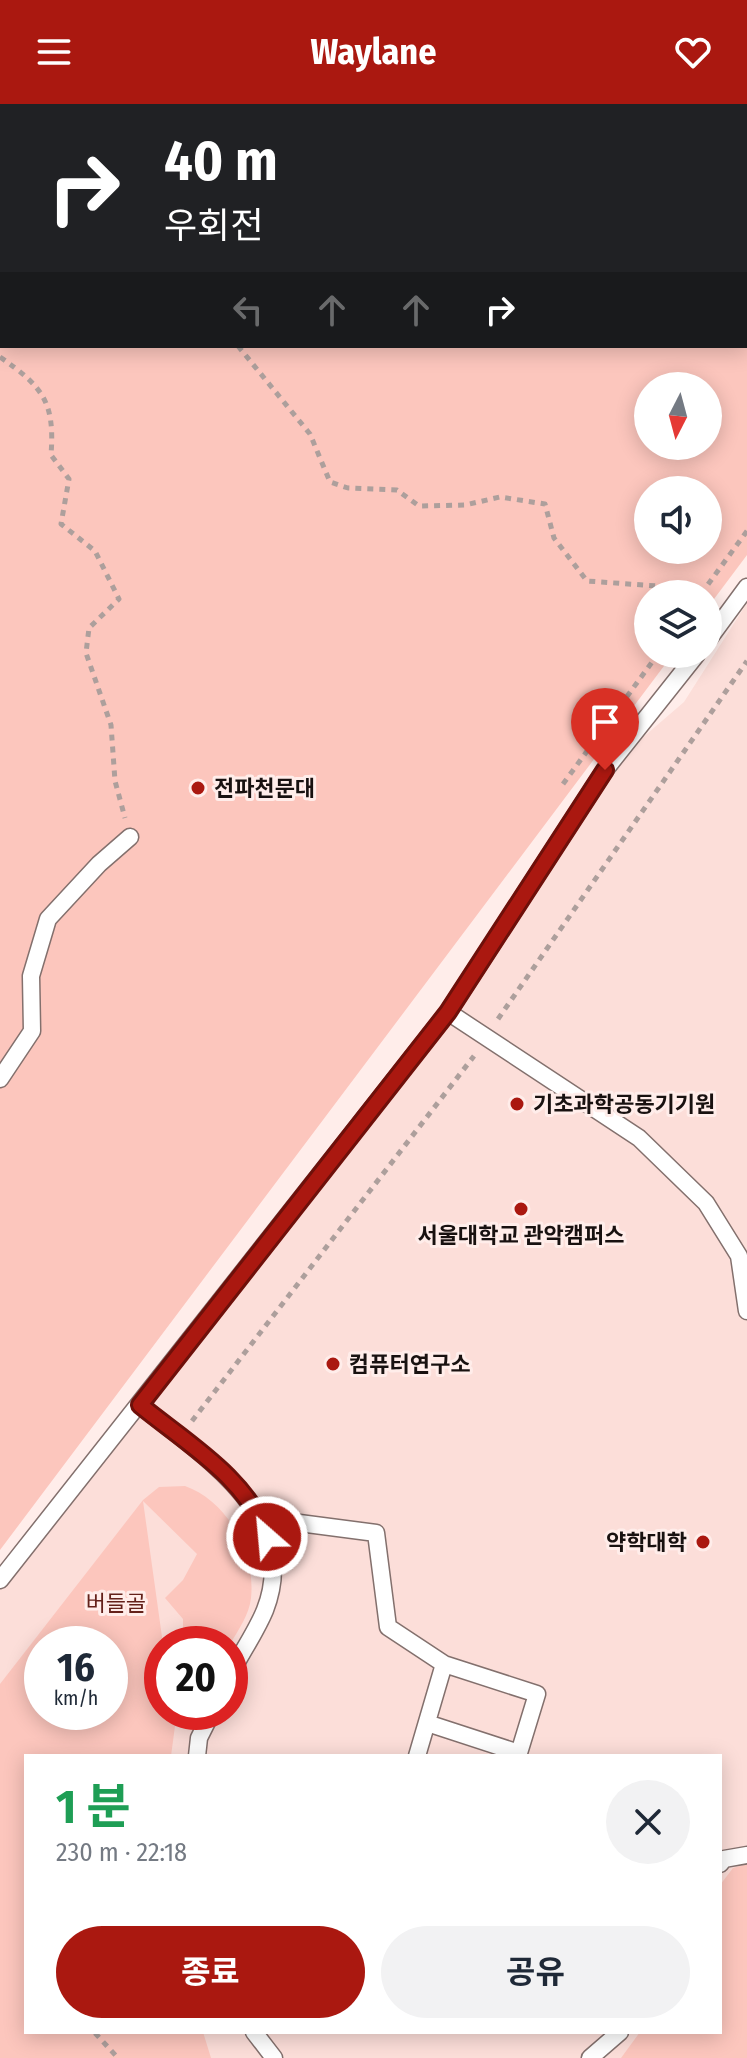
<!DOCTYPE html>
<html lang="ko">
<head>
<meta charset="utf-8">
<style>
  body { margin:0; font-family:"Fira Sans Condensed","Noto Sans KR",sans-serif; background:#f2f2f3; color:#1f2937; height:100vh; display:flex; flex-direction:column; font-size:30px; white-space:nowrap }
  * { box-sizing:border-box; margin:0 }
  p { font-size:26px; color:#747a83 }
  .icon { flex:none; width:44px; height:44px; fill:none; stroke:currentColor; stroke-width:2; stroke-linecap:round; stroke-linejoin:round }
  .map { position:relative; flex:1; overflow:hidden }
  .panel { position:absolute; left:24px; top:1650px; width:698px; height:280px; display:flex; flex-direction:column; background:#fff; border-radius:0px; box-shadow:0 4px 20px #0003 }
  .panel>* { flex:none }
  .banner { position:absolute; left:0px; top:0px; width:748px; height:244px; box-shadow:0 4px 20px #0003; background:#202124; color:#fff; overflow:hidden }
  .needle { width:52px; rotate:186deg }
  .controls { position:absolute; left:634px; top:268px; display:grid; gap:16px }
  .controls a { display:grid; place-items:center; width:88px; height:88px; border-radius:50%; background:#fff; box-shadow:0 4px 20px #0003; font-size:40px }
  .speed { position:absolute; left:24px; top:1522px; display:flex; gap:16px; font-size:40px; font-weight:700; text-align:center }
  .speed>* { display:grid; place-content:center; width:104px; height:104px; border-radius:50%; background:#fff; box-shadow:0 4px 20px #0003; line-height:1 }
  .speed small { font-size:20px; font-weight:400 }
  .speed .limit { border:12px solid #d22; background:#fff; color:#111 }
  .pin { position:absolute; display:grid; place-items:center; width:68px; height:68px; color:#fff; margin:-82px -34px; border-radius:50% 50% 50% 0; rotate:-45deg; box-shadow:0 0 8px #0007 }
  .pin .icon { rotate:45deg }
  .me { position:absolute; width:88px; margin:-44px; rotate:333deg; stroke-linejoin:round; filter:drop-shadow(0 0 6px #0008) }
  .turn { display:flex; align-items:center; gap:28px; height:168px; padding:0 32px; font-size:36px }
  .turn .icon { width:104px; height:104px; stroke-width:2.5 }
  .turn b { display:block; font-size:56px; line-height:68px }
  .lanes { display:flex; align-items:center; height:76px; padding:0 32px; background:#0003; justify-content:center; gap:40px; direction:ltr }
  .lanes .off { opacity:.35 }
  .round { display:grid; place-items:center; flex:none; width:84px; height:84px; border-radius:42px; background:#f2f2f3 }
  .head { display:flex; align-items:center; justify-content:space-between; height:136px; padding:0 32px }
  h1 { font-size:48px; font-weight:700; line-height:60px; color:#1e9e55 }
  .primary-button { display:flex; gap:16px; margin-top:auto; padding:16px 32px }
  .primary-button a { flex:1; height:92px; border-radius:48px; background:#aa1810; color:#fff; font-size:32px; font-weight:700; line-height:92px; text-align:center }
  .primary-button a+a { background:#f2f2f3; color:#1f2937 }
  header { display:flex; justify-content:space-between; align-items:center; height:104px; padding:0 32px; background:#aa1810; color:#fff; font-size:36px; font-weight:700 }
  .map>svg:first-child { display:block }
  .built { fill:#fcded9; fill-rule:evenodd }
  .green { fill:#fcc6bd; fill-rule:evenodd }
  .lines { fill:none; stroke-linecap:round; stroke-linejoin:round }
  .lane-casing { stroke:#83706d; stroke-width:19 }
  .path { stroke:#ad9f9c; stroke-width:5; stroke-dasharray:6 6; stroke-linecap:butt }
  .lane { stroke:#fff; stroke-width:16 }
  .route-casing { stroke:#6e100a; stroke-width:20 }
  .route { stroke:#aa1810; stroke-width:14 }
  .poi-dot { fill:#aa1810; stroke:#ffedea; stroke-width:3 }
  .labels { text-anchor:middle; dominant-baseline:central; stroke-width:6; stroke-linejoin:round; paint-order:stroke }
  .poi-label { font-size:22px; font-weight:bold; fill:#181110; stroke:#ffedea; text-anchor:start }
  .park-label { font-size:22px; fill:#64211a; stroke:#ffedea }
</style>
</head>
<body>
<header><svg class="icon" aria-label="menu" viewBox="0 0 24 24"><path d="M4 6h16M4 12h16M4 18h16"/></svg>Waylane<svg class="icon" aria-label="heart" viewBox="0 0 24 24"><path d="M12 20l-8-8c-3-5 5-10 8-4 3-6 11-1 8 4z"/></svg></header>
<div class="map">
<svg width="747" height="1954" viewBox="0 0 747 1954">
  <rect width="100%" height="100%" fill="#ffedea"/>
  <path class="built" d="M 747,499 L 747,1954 L 0,1954 L 0,1476 L 448,908 L 605,666 L 684,598 ZM 42,1540 L 110,1540 L 110,1608 L 42,1608 ZM 162,1540 L 230,1540 L 230,1608 L 162,1608 ZM 26,1652 L 720,1652 L 720,1928 L 26,1928 Z"/>
  <path class="green" d="M 0,0 L 747,0 L 747,451 L 708,503 L 708,490 L 648,490 L 648,550 L 673,550 L 0,1446 ZM 2,2 L 746,2 L 746,242 L 2,242 ZM 648,282 L 708,282 L 708,342 L 648,342 ZM 648,386 L 708,386 L 708,446 L 648,446 Z
    M 185,1382 C 227,1397 256,1448 251,1494 C 249,1511 239,1525 230,1540 L 183,1540 L 183,1515 L 165,1494 L 183,1476 L 197,1450 L 143,1397 L 163,1540 L 162,1608 L 189,1608 L 175,1622 L 171,1652 L 26,1652 L 26,1928 L 203,1928 L 211,1954 L 0,1954 L 0,1580 L 143,1396 L 159,1383 ZM 110,1540 L 110,1608 L 42,1608 L 42,1540 Z
    M 747,1760 L 747,1954 L 621,1954 L 640,1928 L 720,1928 L 720,1781 L 733,1764 Z"/>
  <g class="lines">
    <defs>
      <path id="lane" d="M 708,536 L 747,483
        M 448,908 L 639,1034 L 706,1099 L 739,1152 L 747,1207
        M 0,975 L 32,927 L 31,872 L 48,815 L 99,760 L 130,733
        M 140,1301 C 202,1352 302,1411 265,1506 C 256,1528 241,1549 230,1571
        M 261,1414 L 376,1429 L 388,1523 L 444,1560 L 537,1590 L 519,1649 L 427,1619
        M 0,1476 L 448,908 L 605,666 L 697,550
        M 197,1652 L 199,1634 L 212,1608
        M 417,1652 L 444,1560
        M 720,1760 L 724,1755 L 747,1751
        M 254,1928 L 274,1954
        M 590,1954 L 620,1928"/>
    </defs>
    <use href="#lane" class="lane-casing"/>
    <path class="path" d="M 36,0 L 42,2
      M 717,0 L 719,2
      M 137,2 L 141,0
      M 746,29 L 747,30
      M 238,242 L 310,330 L 330,378 L 348,384 L 397,386 L 419,402 L 465,401 L 500,393 L 545,400 L 554,434 L 587,477 L 685,484 L 683,490
      M 0,253 C 43,283 55,298 51,351 L 69,375 L 61,420 L 95,447 L 119,495 L 89,524 L 86,549 L 111,621 L 115,677 L 125,714
      M 701,490 L 747,427
      M 563,680 L 658,550
      M 498,915 L 747,557
      M 192,1317 L 474,952
      M 95,1929 L 118,1954"/>
    <use href="#lane" class="lane"/>
  </g>
  <g class="lines">
    <defs>
      <path id="route" d="M 267,1433 C 249,1375 185,1338 140,1301 L 448,908 L 605,666"/>
    </defs>
    <use href="#route" class="route-casing"/>
    <use href="#route" class="route"/>
  </g>
  <g class="poi-dot">
    <circle cx="198" cy="684" r="8"/>
    <circle cx="517" cy="1000" r="8"/>
    <circle cx="521" cy="1105" r="8"/>
    <circle cx="333" cy="1260" r="8"/>
    <circle cx="703" cy="1438" r="8"/>
  </g>
  <g class="labels">
    <g class="poi-label">
      <text x="214" y="684">전파천문대</text>
      <text x="533" y="1000">기초과학공동기기원</text>
      <text x="521" y="1131" text-anchor="middle">서울대학교 관악캠퍼스</text>
      <text x="349" y="1260">컴퓨터연구소</text>
      <text x="687" y="1438" text-anchor="end">약학대학</text>
    </g>
    <g class="park-label">
      <text x="116" y="1499">버들골</text>
    </g>
  </g>
</svg>
<div class="controls">
<a><svg class="needle" viewBox="-14 -14 28 28"><path d="M0-13l5 13h-10z" fill="#e53935"/><path d="M0 13l5-13h-10z" fill="#747a83"/></svg></a>
<a><svg class="icon" aria-label="sound" viewBox="0 0 24 24"><path d="M4 9h4l5-4v14l-5-4H4zM17 9q2 3 0 6"/></svg></a>
<a><svg class="icon" aria-label="layers" viewBox="0 0 24 24"><path d="M12 4l9 5-9 5-9-5zM3 14l9 5 9-5"/></svg></a>
</div>
<div class="speed"><div>16<small>km/h</small></div><div class="limit">20</div></div>
<div class="pin" style="left:605px;top:666px;background:#d93025"><svg class="icon" aria-label="arrive" viewBox="0 0 24 24"><path d="M6 21V4h12l-3 4 3 4H6"/></svg></div>
<svg class="me" style="left:267px;top:1433px" viewBox="-20 -20 40 40"><circle r="17" fill="#aa1810" stroke="#fff" stroke-width="3"/><path d="M0-11L8 9 0 5-8 9z" fill="#fff"/></svg>
<div class="banner">
<div class="turn"><svg class="icon" aria-label="right" viewBox="0 0 24 24"><path d="M7 20v-9h11M14 6l5 5-5 5"/></svg><div><b>40 m</b>우회전</div></div>
<div class="lanes"><svg class="icon off" aria-label="left" viewBox="0 0 24 24"><path d="M17 20v-9H6M10 6l-5 5 5 5"/></svg><svg class="icon off" aria-label="ahead" viewBox="0 0 24 24"><path d="M12 20V5M6 11l6-6 6 6"/></svg><svg class="icon off" aria-label="ahead" viewBox="0 0 24 24"><path d="M12 20V5M6 11l6-6 6 6"/></svg><svg class="icon" aria-label="right" viewBox="0 0 24 24"><path d="M7 20v-9h11M14 6l5 5-5 5"/></svg></div>
</div>
<section class="panel">
<div class="head"><div><h1>1 분</h1><p>230 m · 22:18</p></div><a class="round"><svg class="icon" aria-label="close" viewBox="0 0 24 24"><path d="M6 6l12 12M18 6L6 18"/></svg></a></div>
<div class="primary-button"><a>종료</a><a>공유</a></div>
</section>
</div>
</body>
</html>
